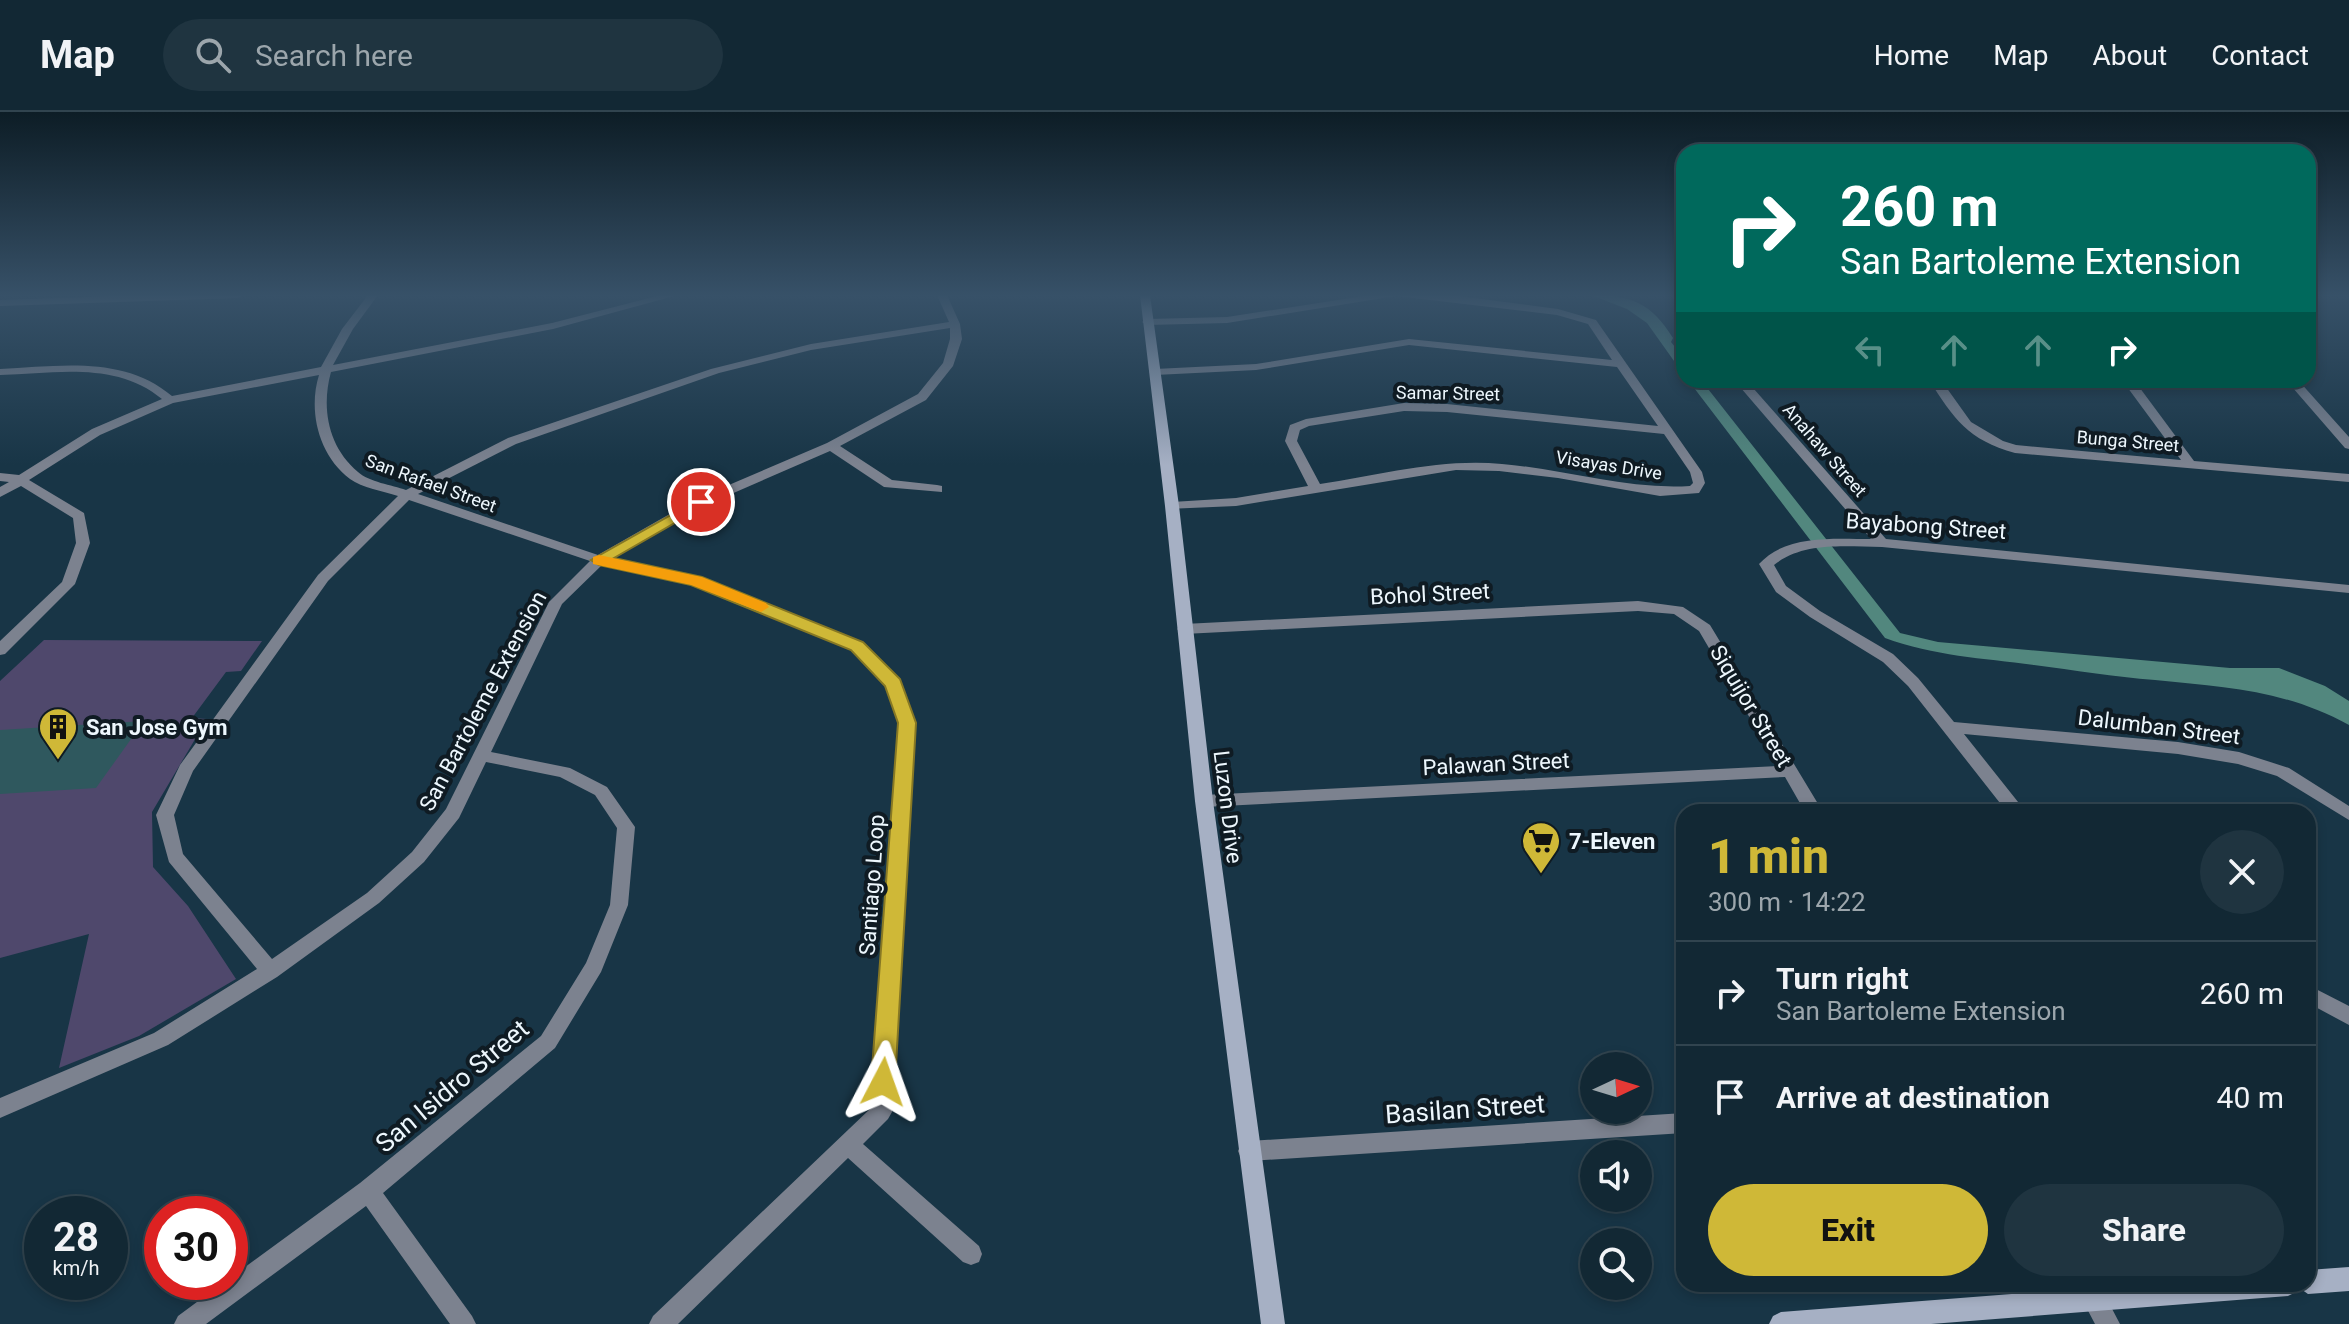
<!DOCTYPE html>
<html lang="en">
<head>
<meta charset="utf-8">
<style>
  body { margin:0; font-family:Roboto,sans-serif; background:#1f3440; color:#f1f3f6; height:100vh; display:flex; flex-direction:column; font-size:30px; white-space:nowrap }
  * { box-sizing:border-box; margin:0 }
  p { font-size:26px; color:#9ca6ac }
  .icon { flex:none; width:44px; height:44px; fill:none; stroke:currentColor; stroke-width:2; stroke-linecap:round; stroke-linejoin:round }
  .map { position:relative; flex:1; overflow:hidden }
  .details { position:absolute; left:1676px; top:692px; width:640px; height:488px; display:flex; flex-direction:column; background:#122834; border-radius:24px; box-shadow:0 4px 12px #0003,0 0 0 2px #31444f }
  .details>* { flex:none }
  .top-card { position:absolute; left:1676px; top:32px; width:640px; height:244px; border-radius:24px; box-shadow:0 4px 12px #0003,0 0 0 2px #31444f; background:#00695c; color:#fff; overflow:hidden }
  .needle { width:52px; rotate:86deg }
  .controls { position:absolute; left:1580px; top:940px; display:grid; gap:16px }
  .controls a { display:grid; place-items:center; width:72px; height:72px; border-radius:50%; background:#122834; box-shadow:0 4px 12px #0003,0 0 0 2px #31444f; font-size:40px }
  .speed { position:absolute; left:24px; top:1084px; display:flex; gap:16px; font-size:40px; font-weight:700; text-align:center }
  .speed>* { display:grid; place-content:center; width:104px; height:104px; border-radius:50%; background:#122834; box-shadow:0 4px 12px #0003,0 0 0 2px #31444f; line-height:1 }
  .speed small { font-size:20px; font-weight:400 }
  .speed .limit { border:12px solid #d22; background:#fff; color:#111 }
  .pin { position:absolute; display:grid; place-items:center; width:68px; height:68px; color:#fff; margin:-34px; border:4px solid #fff; border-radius:50%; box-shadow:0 2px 8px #0007 }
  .me { position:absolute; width:88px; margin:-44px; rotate:4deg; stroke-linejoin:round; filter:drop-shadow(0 0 6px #0008) }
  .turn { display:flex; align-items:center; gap:28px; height:168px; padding:0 32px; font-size:36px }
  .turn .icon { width:104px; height:104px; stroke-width:2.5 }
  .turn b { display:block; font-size:56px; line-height:68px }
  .lanes { display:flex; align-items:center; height:76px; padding:0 32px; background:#0003; justify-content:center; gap:40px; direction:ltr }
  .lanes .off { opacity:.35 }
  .round { display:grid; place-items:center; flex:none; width:84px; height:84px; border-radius:42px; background:#1f3440 }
  .overview { display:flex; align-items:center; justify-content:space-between; height:136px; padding:0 32px }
  h1 { font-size:48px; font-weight:800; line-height:60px; color:#cfb837 }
  .button { display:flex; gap:16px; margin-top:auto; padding:16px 32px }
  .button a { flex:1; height:92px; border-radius:48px; background:#cfb837; color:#111; font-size:32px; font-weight:800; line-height:92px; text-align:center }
  .button a+a { background:#1f3440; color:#f1f3f6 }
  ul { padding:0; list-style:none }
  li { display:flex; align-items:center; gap:24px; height:104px; padding:0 32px; border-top:2px solid #31444f }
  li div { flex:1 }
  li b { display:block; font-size:30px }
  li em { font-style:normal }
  header { display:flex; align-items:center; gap:48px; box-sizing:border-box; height:112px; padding:0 40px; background:#122834; border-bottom:2px solid #31444f }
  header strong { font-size:38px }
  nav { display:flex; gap:44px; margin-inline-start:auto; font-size:28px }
  .search { width:560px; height:72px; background:#1f3440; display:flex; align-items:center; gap:20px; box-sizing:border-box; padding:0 28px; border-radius:44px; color:#9ca6ac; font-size:30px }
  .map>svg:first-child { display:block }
  .green { fill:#4f486c }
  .water { fill:#52877e }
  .building { fill:#2f585e }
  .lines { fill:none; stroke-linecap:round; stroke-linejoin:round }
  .street { fill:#7c828f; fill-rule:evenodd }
  .secondary { fill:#a6b0c4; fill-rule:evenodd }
  .route { fill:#cfb837; stroke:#877824; stroke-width:2 }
  .slow { fill:#f59e0b }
  .labels { text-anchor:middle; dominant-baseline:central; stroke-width:8; stroke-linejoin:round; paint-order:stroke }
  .far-street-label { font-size:18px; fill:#edf7fd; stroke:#0f1b23 }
  .street-label { font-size:22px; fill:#edf7fd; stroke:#0f1b23 }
  .poi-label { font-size:22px; font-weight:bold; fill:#edf7fd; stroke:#0f1b23; text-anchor:start }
  .near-street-label { font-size:26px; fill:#edf7fd; stroke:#0f1b23 }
</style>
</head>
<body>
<header>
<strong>Map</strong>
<div class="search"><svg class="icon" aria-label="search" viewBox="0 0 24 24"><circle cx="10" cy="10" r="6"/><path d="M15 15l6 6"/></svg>Search here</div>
<nav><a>Home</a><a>Map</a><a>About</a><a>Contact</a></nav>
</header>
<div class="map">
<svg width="2349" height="1212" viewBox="0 0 2349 1212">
  <rect width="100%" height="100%" fill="#183546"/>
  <path class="green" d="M 44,528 L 262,529 L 241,559 L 226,560 L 192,606 L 207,607 L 152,700 L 153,755 L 188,794 L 236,867 L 139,924 L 59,956 L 89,822 L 0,846 L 0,569 Z"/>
  <path class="water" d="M 1591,183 C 1632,183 1651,191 1673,226 L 1671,230 L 1684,246 L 1684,263 L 1647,211 L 1627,197 Z
    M 1688,268 L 1701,268 L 1900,521 L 1938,530 L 2230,556 L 2279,556 L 2325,574 L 2349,589 L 2349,613 C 2285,578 2226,575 2155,568 C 2114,565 2074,558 2034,553 C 1982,546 1934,544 1885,526 Z"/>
  <path class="building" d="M 144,609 L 96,676 L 0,682 L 0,618 Z"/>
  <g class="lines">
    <path class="street" d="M 144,183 L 243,183 L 238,186 L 0,194 L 0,188 Z
      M 368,183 L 378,183 L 353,217 L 333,253 L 552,211 L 661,183 L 678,183 L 553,217 L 331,260 C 321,296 328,335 358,360 C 369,370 392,373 406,378 L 508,326 L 711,257 L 811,232 L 949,210 L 937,183 L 947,183 L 960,212 L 962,227 L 953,254 L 926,288 L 840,334 L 892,368 L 937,373 L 942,374 L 942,380 L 884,375 L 830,339 L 706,393 L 612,447 L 701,466 L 862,531 L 899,568 L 915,611 L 892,1000 L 888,1007 L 863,1032 L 979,1134 L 982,1142 L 979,1150 L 971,1153 L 963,1150 L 848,1046 L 678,1212 L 649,1212 L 653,1204 L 871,996 L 899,611 L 886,574 L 852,537 L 692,473 L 602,453 L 562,492 L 491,640 L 570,656 L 607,675 L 635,715 L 628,793 L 601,860 L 555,936 L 383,1081 L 472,1204 L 476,1212 L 450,1212 L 366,1094 L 206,1212 L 174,1212 L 178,1204 L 224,1170 L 230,1170 L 230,1166 L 360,1071 L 541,924 L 586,851 L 610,793 L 617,716 L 595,683 L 560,665 L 486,650 L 459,706 L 424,750 L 379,791 L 277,865 L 168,933 L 0,1006 L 0,986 L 154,921 L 257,857 L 169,750 L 156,703 L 180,653 L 318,463 L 398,384 C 383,379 362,376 350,367 C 318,343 308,298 319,263 L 173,291 L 100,323 L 29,368 L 84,401 L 90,431 L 75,472 L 5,542 L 0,543 L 0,529 L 62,470 L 76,431 L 73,406 L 21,374 L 0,385 L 0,375 L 9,370 L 0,369 L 0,361 L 19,363 L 92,317 L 162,287 C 117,249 55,261 0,263 L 0,257 C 59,254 124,243 172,284 L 321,255 L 342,217 ZM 950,216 L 950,227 L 943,251 L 918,282 L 827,331 L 696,387 L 598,443 L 418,382 L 516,332 L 719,261 L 811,238 ZM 409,388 L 590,449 L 549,490 L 446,697 L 412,740 L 367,781 L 272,847 L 183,742 L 174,703 L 193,659 L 328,469 Z
      M 1370,183 L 1459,184 L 1558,197 L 1596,208 L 1702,360 L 1705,371 L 1699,381 L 1660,384 L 1558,366 L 1499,359 L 1456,358 L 1236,394 L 1167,397 L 1167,391 L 1172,390 L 1236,386 L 1308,374 L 1285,329 L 1290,313 L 1306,307 L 1404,291 L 1447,292 L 1658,314 L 1617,255 L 1409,233 L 1256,258 L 1155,263 L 1149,260 L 1155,257 L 1256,252 L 1409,227 L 1612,248 L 1588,212 L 1557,203 L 1396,184 L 1227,211 L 1147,213 L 1142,210 L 1147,207 L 1227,205 ZM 1404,299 L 1447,300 L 1664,322 L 1690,360 L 1693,371 L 1690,374 C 1627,378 1564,357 1502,352 C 1441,346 1379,363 1320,372 L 1297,329 L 1300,318 L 1309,314 Z
      M 1734,268 L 1746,268 L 1886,427 L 2349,473 L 2349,481 L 1882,435 C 1846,435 1804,429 1774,453 L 1786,474 L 1820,499 L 1893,542 L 1918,566 L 1954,610 L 2178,630 L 2239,640 L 2289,656 L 2349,694 L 2349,708 L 2277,664 L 2238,652 L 2178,642 L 1964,622 L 2026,700 L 2007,700 L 1908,574 L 1883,550 L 1810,505 L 1776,480 L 1759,452 C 1786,422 1834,427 1871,427 Z
      M 1929,268 L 1941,268 L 1971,310 L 2003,329 L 2016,333 L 2181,348 L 2122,268 L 2134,268 L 2194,349 L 2349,362 L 2349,370 L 2015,341 C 1968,328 1954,307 1929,268 Z
      M 2286,268 L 2298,268 L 2349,325 L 2349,337 L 2345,336 Z
      M 1638,489 L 1683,495 L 1710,513 L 1823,700 L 1805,700 L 1785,665 L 1204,695 L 1198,693 L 1195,689 L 1198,685 L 1204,683 L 1778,654 L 1699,519 L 1674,502 L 1638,499 L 1184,522 L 1177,517 L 1184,512 Z
      M 2308,873 L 2349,894 L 2349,913 L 2308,891 Z
      M 1684,1001 L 1684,1021 L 1249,1049 L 1241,1046 L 1238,1039 L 1241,1032 L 1249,1029 Z
      M 2074,1172 L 2099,1172 L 2120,1212 L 2095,1212 Z"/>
    <path class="secondary" d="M 1140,183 L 1150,183 L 1179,394 L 1213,689 L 1285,1212 L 1261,1212 L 1195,689 L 1165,394 Z
      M 2349,1155 L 2349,1179 L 2308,1182 L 2298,1175 L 2296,1180 L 2288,1184 L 1931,1212 L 1769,1212 L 1773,1204 L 1781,1200 L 2139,1172 L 2308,1172 L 2308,1158 Z"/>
  </g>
  <linearGradient id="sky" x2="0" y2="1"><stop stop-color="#0d1d26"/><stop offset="0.52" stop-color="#375168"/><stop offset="1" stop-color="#375168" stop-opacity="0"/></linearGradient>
  <rect width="2349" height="353" fill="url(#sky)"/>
  <path class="route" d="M 701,386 L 706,387 L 706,393 L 614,446 L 702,465 L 863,530 L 900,567 L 916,611 L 895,970 L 891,978 L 883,981 L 875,978 L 871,970 L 898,611 L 885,574 L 851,538 L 691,473 L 599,453 L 591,448 Z"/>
  <path class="slow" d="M 599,443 L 702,465 L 766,491 L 769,495 L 761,500 L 691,473 L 593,452 L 593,445 Z"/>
  <defs>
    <symbol id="building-pin" viewBox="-11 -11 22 30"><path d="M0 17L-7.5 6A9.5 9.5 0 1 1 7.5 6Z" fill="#cfb837" stroke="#0f1b23"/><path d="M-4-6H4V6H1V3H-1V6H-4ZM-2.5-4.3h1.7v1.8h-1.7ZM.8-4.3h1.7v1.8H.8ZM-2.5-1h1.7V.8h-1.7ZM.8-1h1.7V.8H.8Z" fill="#111"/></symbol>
    <symbol id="supermarket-pin" viewBox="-11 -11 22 30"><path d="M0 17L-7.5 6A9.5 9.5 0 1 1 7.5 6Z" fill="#cfb837" stroke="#0f1b23"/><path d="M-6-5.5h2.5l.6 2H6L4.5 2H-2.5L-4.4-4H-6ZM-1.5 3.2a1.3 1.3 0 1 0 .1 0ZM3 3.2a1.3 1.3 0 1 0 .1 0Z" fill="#111"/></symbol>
  </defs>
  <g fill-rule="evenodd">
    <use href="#building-pin" x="36" y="593" width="44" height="60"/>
    <use href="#supermarket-pin" x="1519" y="707" width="44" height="60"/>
  </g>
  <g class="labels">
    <g class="far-street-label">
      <text transform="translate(1448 281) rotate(1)">Samar Street</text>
      <text transform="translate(2128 329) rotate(5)">Bunga Street</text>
      <text transform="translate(1825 338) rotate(49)">Anahaw Street</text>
      <text transform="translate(1609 353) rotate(9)">Visayas Drive</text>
      <text transform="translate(431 371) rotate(20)">San Rafael Street</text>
    </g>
    <g class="street-label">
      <text transform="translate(1926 414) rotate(4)">Bayabong Street</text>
      <text transform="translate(1430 482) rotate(-3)">Bohol Street</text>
      <text transform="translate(483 589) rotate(-62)">San Bartoleme Extension</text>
      <text transform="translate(1751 594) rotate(59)">Siquijor Street</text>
      <text transform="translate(2159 615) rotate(7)">Dalumban Street</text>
      <text transform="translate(1496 652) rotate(-3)">Palawan Street</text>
      <text transform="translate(1228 695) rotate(83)">Luzon Drive</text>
      <text transform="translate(872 773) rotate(-86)">Santiago Loop</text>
    </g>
    <g class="poi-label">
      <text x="86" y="615">San Jose Gym</text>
      <text x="1569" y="729">7-Eleven</text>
    </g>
    <g class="near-street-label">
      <text transform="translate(452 974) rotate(-40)">San Isidro Street</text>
      <text transform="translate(1465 997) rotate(-4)">Basilan Street</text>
    </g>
  </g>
</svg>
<div class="controls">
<a><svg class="needle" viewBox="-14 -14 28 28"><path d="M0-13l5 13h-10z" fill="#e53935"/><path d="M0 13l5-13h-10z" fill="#9ca6ac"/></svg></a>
<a><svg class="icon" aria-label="sound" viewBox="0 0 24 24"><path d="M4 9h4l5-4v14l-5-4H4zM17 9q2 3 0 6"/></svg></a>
<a><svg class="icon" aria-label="search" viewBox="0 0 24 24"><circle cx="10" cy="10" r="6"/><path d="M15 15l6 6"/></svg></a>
</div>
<div class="speed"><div>28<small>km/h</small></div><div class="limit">30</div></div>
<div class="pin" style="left:701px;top:390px;background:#d93025"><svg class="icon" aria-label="arrive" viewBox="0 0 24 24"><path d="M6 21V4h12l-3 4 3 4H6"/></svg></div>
<svg class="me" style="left:883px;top:970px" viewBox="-20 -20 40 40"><path d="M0-17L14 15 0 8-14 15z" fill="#cfb837" stroke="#fff" stroke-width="4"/></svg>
<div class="top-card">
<div class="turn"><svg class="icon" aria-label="right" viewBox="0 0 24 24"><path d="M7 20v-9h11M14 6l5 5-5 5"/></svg><div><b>260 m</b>San Bartoleme Extension</div></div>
<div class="lanes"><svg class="icon off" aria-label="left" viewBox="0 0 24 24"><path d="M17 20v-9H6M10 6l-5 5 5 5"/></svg><svg class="icon off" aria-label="ahead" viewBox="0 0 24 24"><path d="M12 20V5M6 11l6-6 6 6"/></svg><svg class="icon off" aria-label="ahead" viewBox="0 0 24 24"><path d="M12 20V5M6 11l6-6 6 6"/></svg><svg class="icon" aria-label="right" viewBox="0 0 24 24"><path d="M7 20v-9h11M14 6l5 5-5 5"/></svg></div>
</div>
<section class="details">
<div class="overview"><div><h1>1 min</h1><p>300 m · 14:22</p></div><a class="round"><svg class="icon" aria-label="close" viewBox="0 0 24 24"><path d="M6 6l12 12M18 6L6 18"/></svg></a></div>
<ul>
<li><svg class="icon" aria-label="right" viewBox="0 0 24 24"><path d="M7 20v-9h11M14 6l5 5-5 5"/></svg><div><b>Turn right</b><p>San Bartoleme Extension</p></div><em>260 m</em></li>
<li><svg class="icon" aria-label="arrive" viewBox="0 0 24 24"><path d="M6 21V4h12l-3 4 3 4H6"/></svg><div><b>Arrive at destination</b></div><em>40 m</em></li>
</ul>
<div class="button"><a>Exit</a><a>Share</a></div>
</section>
</div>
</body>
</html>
